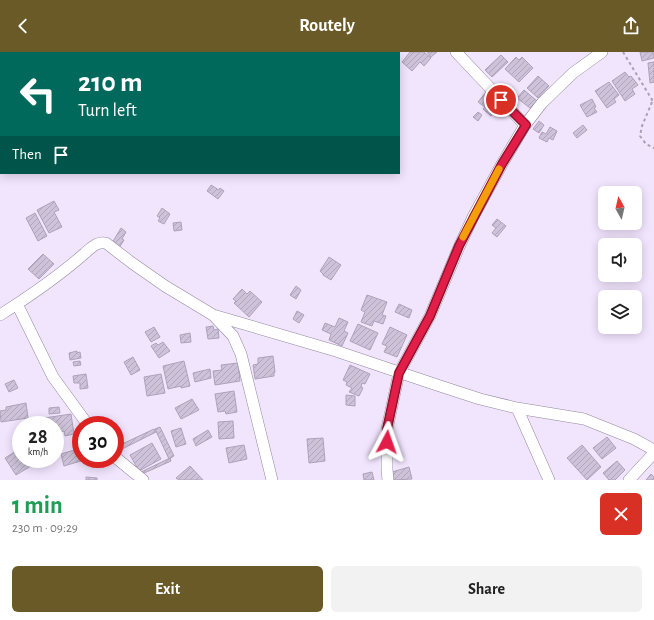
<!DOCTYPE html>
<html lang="en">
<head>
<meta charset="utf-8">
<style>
  body { margin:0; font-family:"Alegreya Sans",sans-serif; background:#f2f2f2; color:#222; height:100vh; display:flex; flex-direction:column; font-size:15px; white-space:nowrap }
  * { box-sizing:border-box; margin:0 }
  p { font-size:13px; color:#767676 }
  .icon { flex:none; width:22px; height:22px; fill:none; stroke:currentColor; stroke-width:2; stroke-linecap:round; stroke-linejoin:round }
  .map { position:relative; height:428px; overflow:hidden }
  .details { display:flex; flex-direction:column; background:#fff; flex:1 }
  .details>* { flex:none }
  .banner { position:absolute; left:0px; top:0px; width:400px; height:122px; box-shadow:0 2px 10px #0003; background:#00695c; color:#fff; overflow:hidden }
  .needle { width:26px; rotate:352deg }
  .controls { position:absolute; left:598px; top:134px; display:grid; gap:8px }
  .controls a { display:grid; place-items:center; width:44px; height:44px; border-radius:6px; background:#fff; box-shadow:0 2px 10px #0003; font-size:20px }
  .speed { position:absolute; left:12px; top:364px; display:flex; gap:8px; font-size:20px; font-weight:700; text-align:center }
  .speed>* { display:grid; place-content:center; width:52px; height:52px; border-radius:50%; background:#fff; box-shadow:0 2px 10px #0003; line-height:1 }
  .speed small { font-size:10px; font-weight:400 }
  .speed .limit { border:6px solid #d22; background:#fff; color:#111 }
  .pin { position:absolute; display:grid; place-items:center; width:34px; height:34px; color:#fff; margin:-17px; border:2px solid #fff; border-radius:50%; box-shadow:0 1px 4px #0007 }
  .me { position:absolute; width:44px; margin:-22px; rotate:4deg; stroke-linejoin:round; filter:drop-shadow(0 0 3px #0008) }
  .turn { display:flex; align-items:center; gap:14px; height:84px; padding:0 12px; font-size:18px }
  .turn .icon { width:52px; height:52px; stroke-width:2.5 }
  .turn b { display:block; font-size:28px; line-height:34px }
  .then { display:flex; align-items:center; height:38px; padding:0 12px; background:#0003; gap:8px; font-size:15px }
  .round { display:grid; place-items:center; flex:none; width:42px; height:42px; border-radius:6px; background:#f2f2f2 }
  .headline { display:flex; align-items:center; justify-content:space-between; height:68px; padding:0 12px }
  h1 { font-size:24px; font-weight:700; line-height:30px; color:#1e9e55 }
  .cta { display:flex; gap:8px; margin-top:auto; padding:8px 12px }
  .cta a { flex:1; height:46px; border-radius:6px; background:#695a27; color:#fff; font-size:16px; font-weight:700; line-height:46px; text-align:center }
  .cta a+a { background:#f2f2f2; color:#222 }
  header { display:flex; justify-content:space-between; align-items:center; height:52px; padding:0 12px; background:#695a27; color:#fff; font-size:18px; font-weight:700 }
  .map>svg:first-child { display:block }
  .building { fill:url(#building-hatch); stroke:#ada2b9 }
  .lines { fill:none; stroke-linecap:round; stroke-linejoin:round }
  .minor-casing { stroke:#92879d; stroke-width:12 }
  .path { stroke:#a9a0b3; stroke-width:2; stroke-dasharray:3 3; stroke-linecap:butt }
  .minor { stroke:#fff; stroke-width:11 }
  .route-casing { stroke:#92132f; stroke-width:10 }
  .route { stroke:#e11d48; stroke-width:7 }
  .slow { stroke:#f59e0b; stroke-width:7 }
</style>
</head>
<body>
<header><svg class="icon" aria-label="back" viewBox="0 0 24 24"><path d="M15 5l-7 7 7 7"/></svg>Routely<svg class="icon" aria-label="share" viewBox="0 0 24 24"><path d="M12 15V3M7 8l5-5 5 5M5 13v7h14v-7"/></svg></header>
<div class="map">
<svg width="654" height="428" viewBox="0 0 654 428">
  <defs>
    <pattern id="building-hatch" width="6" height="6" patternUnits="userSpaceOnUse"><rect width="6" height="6" fill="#cdc2d9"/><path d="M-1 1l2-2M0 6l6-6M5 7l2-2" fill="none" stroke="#afa6ba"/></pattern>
  </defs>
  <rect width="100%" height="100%" fill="#f1e5fe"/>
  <path class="building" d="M 410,0 L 424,0 L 431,6 L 424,14 L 420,10 L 412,19 L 402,10 Z
    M 427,0 L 437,0 L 431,5 Z
    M 640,0 L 653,0 L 654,6 L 642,9 Z
    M 501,3 L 508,10 L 492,25 L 485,18 Z
    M 516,5 L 519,8 L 522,5 L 533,16 L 519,30 L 505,17 Z
    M 654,10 L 654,30 L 650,31 L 648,11 Z
    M 625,20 L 629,25 L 631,24 L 638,33 L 632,37 L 635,42 L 625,49 L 612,29 Z
    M 538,24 L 549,34 L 538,46 L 527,36 Z
    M 609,30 L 619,43 L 614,47 L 616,50 L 607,56 L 595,39 Z
    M 524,38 L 537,49 L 530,56 L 517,46 Z
    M 486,40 L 495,47 L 492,50 L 499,55 L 491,64 L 483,57 L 485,55 L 478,50 Z
    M 592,47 L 596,55 L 594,56 L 597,60 L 587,65 L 580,53 Z
    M 478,60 L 482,63 L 478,69 L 473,65 Z
    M 539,69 L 544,73 L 539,81 L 533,77 Z
    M 583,73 L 587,78 L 577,86 L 573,81 Z
    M 550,75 L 557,79 L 553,88 L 549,86 L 547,90 L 539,86 L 542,80 L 546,82 Z
    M 211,133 L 219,138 L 220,136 L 224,139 L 218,147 L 207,139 Z
    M 54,149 L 59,158 L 54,160 L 62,175 L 49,181 L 37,158 Z
    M 162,156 L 170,162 L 164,172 L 158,169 L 160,166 L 157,164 Z
    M 35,161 L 47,184 L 38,189 L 26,166 Z
    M 497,167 L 506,174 L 497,185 L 492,181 L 496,176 L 492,173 Z
    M 181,170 L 182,178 L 174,179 L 173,171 Z
    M 121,176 L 126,180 L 122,187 L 124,188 L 119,196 L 112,191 Z
    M 43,202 L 54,212 L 39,227 L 28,217 Z
    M 329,205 L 341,213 L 331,228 L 323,223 L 323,222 L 320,219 Z
    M 296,234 L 301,238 L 296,247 L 290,243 Z
    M 242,237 L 247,242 L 250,239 L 262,250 L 249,265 L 234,251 L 236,249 L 233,247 Z
    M 367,243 L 387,250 L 382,263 L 386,264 L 383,272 L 374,269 L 372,274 L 361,270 L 365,260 L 361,258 Z
    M 399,252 L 412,258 L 409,266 L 395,260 Z
    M 297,259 L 304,263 L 299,271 L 293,267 Z
    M 339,266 L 348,270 L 344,279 L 348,281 L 342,294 L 329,288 L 331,282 L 322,278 L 325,271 L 335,275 Z
    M 358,272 L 378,281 L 370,298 L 350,289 Z
    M 213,274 L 214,278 L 218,277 L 219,286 L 208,287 L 206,275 Z
    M 154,275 L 160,285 L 151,290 L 145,280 Z
    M 390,275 L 407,283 L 397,305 L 384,300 L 387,294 L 382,292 Z
    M 190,281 L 191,290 L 181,291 L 180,283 Z
    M 163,290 L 170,299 L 159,306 L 151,294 L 156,291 L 158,293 Z
    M 77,299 L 77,301 L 80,300 L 81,306 L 70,308 L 69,301 Z
    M 273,304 L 275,320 L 274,321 L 274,324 L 255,327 L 253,313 L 258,312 L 258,306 Z
    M 133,305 L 140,318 L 131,323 L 124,310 Z
    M 80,309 L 81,313 L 74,314 L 73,310 Z
    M 184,309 L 190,334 L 181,336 L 181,334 L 168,337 L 163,314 Z
    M 238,311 L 240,329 L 215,333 L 213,319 L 222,318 L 221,313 Z
    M 350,313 L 370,322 L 365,332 L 362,331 L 361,335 L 363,336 L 359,344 L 349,340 L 352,336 L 346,333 L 347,330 L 343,328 Z
    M 210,317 L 211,326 L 195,330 L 193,321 Z
    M 86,322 L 88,336 L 80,337 L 80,331 L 74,331 L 73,324 Z
    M 161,322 L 165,341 L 147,344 L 144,325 Z
    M 14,328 L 18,336 L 9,340 L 5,332 Z
    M 234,339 L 237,360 L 226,362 L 225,359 L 218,360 L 215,342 Z
    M 346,343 L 355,344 L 355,354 L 346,353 Z
    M 192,347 L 199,358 L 181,367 L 175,356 Z
    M 26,351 L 28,366 L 1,370 L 0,359 L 6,358 L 6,355 Z
    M 59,355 L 60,361 L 49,362 L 49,356 Z
    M 71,362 L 74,382 L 65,384 L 64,379 L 55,381 L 55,373 L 45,373 L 44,366 Z
    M 233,369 L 234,386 L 219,387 L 218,370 Z
    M 160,375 L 174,404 L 169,407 L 155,377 Z
    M 181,376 L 186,392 L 176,395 L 171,379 Z
    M 154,377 L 156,380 L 120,398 L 118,394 Z
    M 208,378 L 212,385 L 196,394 L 193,387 Z
    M 607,385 L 616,396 L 602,407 L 593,396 Z
    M 323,386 L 325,409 L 309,411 L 307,387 Z
    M 152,391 L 161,407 L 139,419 L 130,403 Z
    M 244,393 L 247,407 L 229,411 L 226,396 Z
    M 582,393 L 601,415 L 587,428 L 567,406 Z
    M 21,396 L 21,407 L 33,407 L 36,411 L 16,423 L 5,406 Z
    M 81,396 L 81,407 L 84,407 L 84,408 L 64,414 L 61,402 Z
    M 170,406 L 171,409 L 142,422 L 141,420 Z
    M 617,409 L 625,418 L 615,428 L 609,428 L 603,421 Z
    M 190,414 L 203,428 L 179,428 L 176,426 Z
    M 409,415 L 412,427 L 394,428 L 392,420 Z
    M 372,420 L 374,428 L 364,428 L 363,422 Z
    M 651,422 L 654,425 L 654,428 L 646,428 Z
    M 86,425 L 97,426 L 97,428 L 86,428 Z"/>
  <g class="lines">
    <defs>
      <path id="minor" d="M 456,0 L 525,73
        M 17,252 L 53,325 L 88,373
        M 0,263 C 30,244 58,225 85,201 C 91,196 97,189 106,191 L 132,211 L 165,234 L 213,263 L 233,284 L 241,302 L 272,428
        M 213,263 L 336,299 L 437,333 L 480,347 L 517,356 L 584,367 L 634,387 L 654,398
        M 517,356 L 549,428
        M 115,405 L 143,428
        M 388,428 L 387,417 L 387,377 L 399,321 L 430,264 L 459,195 L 473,165 L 502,112 L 525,73 L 542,51 L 573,21 L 602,0
        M 629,428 L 654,401"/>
    </defs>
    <use href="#minor" class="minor-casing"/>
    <path class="path" d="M 623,0 L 654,51
      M 652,50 L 642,74 L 640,84 L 646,92 L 654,96"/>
    <use href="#minor" class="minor"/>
  </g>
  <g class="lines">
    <defs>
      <path id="route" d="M 387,390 L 387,377 L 399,321 L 430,264 L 459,194 L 474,165 L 502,112 L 526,73 L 501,48"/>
    </defs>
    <use href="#route" class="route-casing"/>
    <use href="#route" class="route"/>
    <path class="slow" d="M 463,185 L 499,117"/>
  </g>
</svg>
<div class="controls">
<a><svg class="needle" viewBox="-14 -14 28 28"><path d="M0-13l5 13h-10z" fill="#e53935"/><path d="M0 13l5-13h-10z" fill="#767676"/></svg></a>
<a><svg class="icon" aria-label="sound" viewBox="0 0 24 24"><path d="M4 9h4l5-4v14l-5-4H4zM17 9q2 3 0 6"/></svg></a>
<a><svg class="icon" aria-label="layers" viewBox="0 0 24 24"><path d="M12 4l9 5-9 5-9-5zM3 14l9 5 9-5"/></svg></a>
</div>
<div class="speed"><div>28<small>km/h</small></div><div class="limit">30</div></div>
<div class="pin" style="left:501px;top:48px;background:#d93025"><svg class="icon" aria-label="arrive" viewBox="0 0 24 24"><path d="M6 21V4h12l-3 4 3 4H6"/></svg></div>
<svg class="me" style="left:387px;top:390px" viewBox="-20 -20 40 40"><path d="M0-17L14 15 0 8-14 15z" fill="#e11d48" stroke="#fff" stroke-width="4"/></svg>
<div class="banner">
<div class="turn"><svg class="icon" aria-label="left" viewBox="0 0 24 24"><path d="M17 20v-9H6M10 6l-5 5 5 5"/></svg><div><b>210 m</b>Turn left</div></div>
<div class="then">Then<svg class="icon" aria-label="arrive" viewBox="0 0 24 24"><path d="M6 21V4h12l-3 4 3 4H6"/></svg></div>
</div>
</div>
<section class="details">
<div class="headline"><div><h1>1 min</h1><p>230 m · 09:29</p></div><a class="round" style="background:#d93025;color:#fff"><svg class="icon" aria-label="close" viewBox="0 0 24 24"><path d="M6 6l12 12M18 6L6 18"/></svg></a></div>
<div class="cta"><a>Exit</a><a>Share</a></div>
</section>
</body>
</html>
